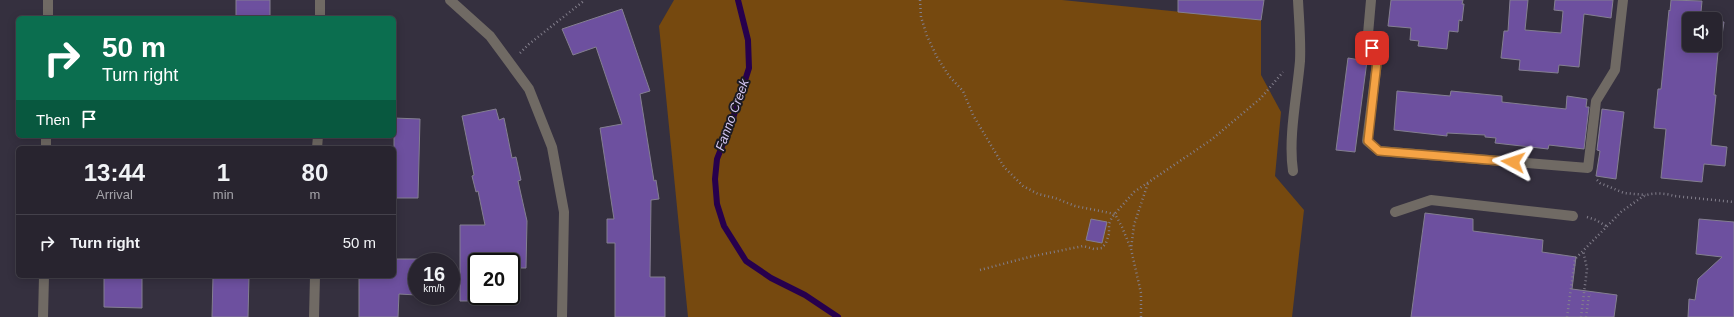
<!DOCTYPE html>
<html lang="en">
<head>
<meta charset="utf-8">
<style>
  body { margin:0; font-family:Helvetica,sans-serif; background:#302c37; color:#f1f3f6; height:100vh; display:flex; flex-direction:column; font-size:15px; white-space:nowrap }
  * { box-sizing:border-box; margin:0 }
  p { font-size:13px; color:#a5a4aa }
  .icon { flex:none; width:22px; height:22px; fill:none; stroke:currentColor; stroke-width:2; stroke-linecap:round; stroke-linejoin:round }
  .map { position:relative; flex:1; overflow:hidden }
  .details { position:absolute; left:16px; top:146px; width:380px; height:132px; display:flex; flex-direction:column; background:#28242f; border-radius:6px; box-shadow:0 2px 10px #0003,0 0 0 1px #44414b }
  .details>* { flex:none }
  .hud { position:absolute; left:16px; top:16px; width:380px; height:122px; border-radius:6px; box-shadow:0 2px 10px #0003,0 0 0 1px #44414b; background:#0b6e4f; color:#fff; overflow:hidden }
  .tools { position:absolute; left:1682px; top:12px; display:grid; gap:8px }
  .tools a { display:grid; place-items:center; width:40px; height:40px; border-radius:6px; background:#28242f; box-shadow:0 2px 10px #0003,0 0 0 1px #44414b; font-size:20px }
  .speed { position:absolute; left:408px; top:253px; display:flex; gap:8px; font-size:20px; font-weight:700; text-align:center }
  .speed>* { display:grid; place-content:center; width:52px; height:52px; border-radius:50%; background:#28242f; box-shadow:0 2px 10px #0003,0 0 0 1px #44414b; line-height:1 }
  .speed small { font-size:10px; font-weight:400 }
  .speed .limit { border:2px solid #111; border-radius:6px; background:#fff; color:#111 }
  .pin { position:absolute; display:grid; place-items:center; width:34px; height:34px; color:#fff; margin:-17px; border-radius:8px; box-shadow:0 2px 6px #0006 }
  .me { position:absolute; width:44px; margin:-22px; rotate:275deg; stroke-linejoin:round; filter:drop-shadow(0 0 3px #0008) }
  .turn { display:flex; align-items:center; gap:14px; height:84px; padding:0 20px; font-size:18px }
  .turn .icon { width:52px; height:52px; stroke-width:2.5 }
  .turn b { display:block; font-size:28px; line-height:34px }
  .then { display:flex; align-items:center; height:38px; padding:0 20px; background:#0003; gap:8px; font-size:15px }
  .eta { display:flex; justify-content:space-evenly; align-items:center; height:68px; text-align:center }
  .eta b { font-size:24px; font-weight:700; line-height:28px }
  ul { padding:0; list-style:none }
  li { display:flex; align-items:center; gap:12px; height:56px; padding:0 20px; border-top:1px solid #44414b }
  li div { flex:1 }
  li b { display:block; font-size:15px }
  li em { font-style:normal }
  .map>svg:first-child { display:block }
  .green { fill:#76490f }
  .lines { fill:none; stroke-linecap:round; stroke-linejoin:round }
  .stream { stroke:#27004d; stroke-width:6 }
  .building { fill:#6d509f; stroke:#847f91 }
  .path { stroke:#837f8c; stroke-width:2.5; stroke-dasharray:1 3; stroke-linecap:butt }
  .service { stroke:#706a64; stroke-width:10 }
  .minor { stroke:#706a64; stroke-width:10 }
  .route-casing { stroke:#9f6a2d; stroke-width:10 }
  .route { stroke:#f5a345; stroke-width:7 }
  .labels { text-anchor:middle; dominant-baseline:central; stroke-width:4; stroke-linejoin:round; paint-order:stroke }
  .water-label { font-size:13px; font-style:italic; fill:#d3c6f2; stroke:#1c1a21 }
</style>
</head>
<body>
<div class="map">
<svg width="1734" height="317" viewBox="0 0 1734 317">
  <rect width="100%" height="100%" fill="#35303f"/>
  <path class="green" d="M 674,0 L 1062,0 L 1261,20 L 1261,75 L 1281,112 L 1275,176 L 1304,210 L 1292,317 L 688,317 L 659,26 Z"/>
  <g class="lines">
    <path class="stream" d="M 738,0 L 748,40 L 749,68 L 733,118 L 717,159 L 715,179 L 717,204 L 724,226 L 746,261 L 771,278 L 805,295 L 838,317"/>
  </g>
  <path class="building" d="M 236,0 L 270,0 L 270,18 L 236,18 Z
    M 1178,0 L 1264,0 L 1261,20 L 1178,12 Z
    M 1391,0 L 1463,0 L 1462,4 L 1464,4 L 1462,21 L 1459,20 L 1458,32 L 1449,31 L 1447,49 L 1418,46 L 1419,41 L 1410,40 L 1411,28 L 1388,26 Z
    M 1510,0 L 1528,0 L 1525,30 L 1561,33 L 1563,11 L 1554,10 L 1555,0 L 1613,0 L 1611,18 L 1584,14 L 1579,67 L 1559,65 L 1558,73 L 1519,70 L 1520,60 L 1501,58 L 1504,31 L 1508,31 Z
    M 1671,0 L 1702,1 L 1701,12 L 1706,12 L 1705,19 L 1689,19 L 1689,45 L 1715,45 L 1715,21 L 1724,22 L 1721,42 L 1719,42 L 1714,95 L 1716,95 L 1711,145 L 1727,147 L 1725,166 L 1704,164 L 1702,182 L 1661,178 L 1666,129 L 1654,128 L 1658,89 L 1661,89 L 1669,10 L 1670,11 Z
    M 622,9 L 650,91 L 640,94 L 654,181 L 656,180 L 659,199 L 651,200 L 650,277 L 665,277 L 665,317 L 615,317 L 615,243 L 607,243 L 607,219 L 614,219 L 600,128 L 622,124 L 596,47 L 573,55 L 562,29 Z
    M 1348,58 L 1367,61 L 1355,152 L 1336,150 Z
    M 1397,91 L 1450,96 L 1451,91 L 1502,96 L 1502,102 L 1566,109 L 1567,96 L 1587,99 L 1586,107 L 1589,107 L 1584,149 L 1549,145 L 1548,149 L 1495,143 L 1496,138 L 1485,137 L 1485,135 L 1447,133 L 1447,136 L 1394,130 Z
    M 496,109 L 499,120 L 504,118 L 512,158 L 516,157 L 521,180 L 518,181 L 527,221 L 526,268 L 511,268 L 511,262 L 477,262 L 477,301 L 460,301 L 460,225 L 485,225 L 478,191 L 476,192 L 472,176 L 474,175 L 462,116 Z
    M 1602,109 L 1624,112 L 1616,179 L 1596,176 L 1600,151 L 1597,150 Z
    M 394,118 L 420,119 L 418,198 L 394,198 Z
    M 1425,213 L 1473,219 L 1473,231 L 1543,240 L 1542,252 L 1576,257 L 1572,289 L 1617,295 L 1614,317 L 1411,317 Z
    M 1091,219 L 1107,222 L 1102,243 L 1086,240 Z
    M 1699,219 L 1734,222 L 1734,317 L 1688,317 L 1689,299 L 1695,300 L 1698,279 L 1722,257 L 1696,254 Z
    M 394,259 L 417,259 L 417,295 L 399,294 L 398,317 L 359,317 L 359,276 L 394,276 Z
    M 104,276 L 142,276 L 142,308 L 104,307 Z
    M 213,276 L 249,276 L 248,317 L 212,317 Z"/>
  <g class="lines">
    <path class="path" d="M 920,0 L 921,17 L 927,36 L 937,57 L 949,76 L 963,91 L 973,115 L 1004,167 L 1023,186 L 1038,194 L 1055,198 L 1075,206 L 1115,214 L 1122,227 L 1131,249
      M 520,53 L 529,44 L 585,0
      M 1597,180 L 1600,183 L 1624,193 L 1646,195
      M 1587,217 L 1596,220 L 1606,226
      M 980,270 L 1029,257 L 1083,246 L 1094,249 L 1102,248 L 1106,243 L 1109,234 L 1109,224 L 1112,217 L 1134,192 L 1211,140 L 1261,98 L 1283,72
      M 1141,317 L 1141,293 L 1131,249 L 1134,225 L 1148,183
      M 1567,317 L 1575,259 L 1621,212 L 1642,197 C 1651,192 1665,193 1674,196 L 1734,202
      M 1581,317 L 1587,269 L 1583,250
      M 1586,317 L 1589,295 L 1591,295"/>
    <path class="service" d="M 1371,0 L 1368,34 L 1377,62 L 1367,141 L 1379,151 L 1588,168 L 1596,101 L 1615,70 L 1623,0
      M 1395,212 L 1431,200 L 1573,216"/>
    <path class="minor" d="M 450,0 L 490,36 L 529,89 L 552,147 L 564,212 L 562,317
      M 48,18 L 48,0
      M 320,18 L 320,0
      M 46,148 L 46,136
      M 317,148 L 318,136
      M 1293,171 C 1288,137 1297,96 1300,61 C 1301,41 1299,20 1298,0
      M 43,317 L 44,276
      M 314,317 L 315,276"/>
  </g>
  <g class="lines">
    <defs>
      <path id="route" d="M 1372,48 L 1377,62 L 1368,141 L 1379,151 L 1513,162"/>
    </defs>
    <use href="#route" class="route-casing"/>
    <use href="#route" class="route"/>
  </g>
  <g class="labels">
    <g class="water-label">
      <text transform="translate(732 115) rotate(-70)">Fanno Creek</text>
    </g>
  </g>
</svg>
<div class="tools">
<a><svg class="icon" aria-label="sound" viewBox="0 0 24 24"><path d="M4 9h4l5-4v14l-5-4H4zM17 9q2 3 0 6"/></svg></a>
</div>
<div class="speed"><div>16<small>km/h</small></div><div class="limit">20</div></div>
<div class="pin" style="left:1372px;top:48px;background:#d93025"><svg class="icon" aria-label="arrive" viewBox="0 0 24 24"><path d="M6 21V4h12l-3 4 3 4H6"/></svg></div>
<svg class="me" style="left:1513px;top:162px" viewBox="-20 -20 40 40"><path d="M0-17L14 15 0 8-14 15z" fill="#f5a345" stroke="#fff" stroke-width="4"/></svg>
<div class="hud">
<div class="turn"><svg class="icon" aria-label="right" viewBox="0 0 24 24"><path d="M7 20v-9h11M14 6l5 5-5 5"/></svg><div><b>50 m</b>Turn right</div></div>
<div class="then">Then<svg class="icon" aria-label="arrive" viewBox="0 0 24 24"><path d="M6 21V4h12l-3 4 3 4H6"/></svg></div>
</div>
<section class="details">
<div class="eta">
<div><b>13:44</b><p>Arrival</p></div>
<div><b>1</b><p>min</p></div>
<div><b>80</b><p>m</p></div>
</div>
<ul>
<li><svg class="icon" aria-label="right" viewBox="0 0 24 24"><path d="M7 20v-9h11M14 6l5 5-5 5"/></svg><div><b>Turn right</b></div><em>50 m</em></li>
</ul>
</section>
</div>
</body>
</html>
